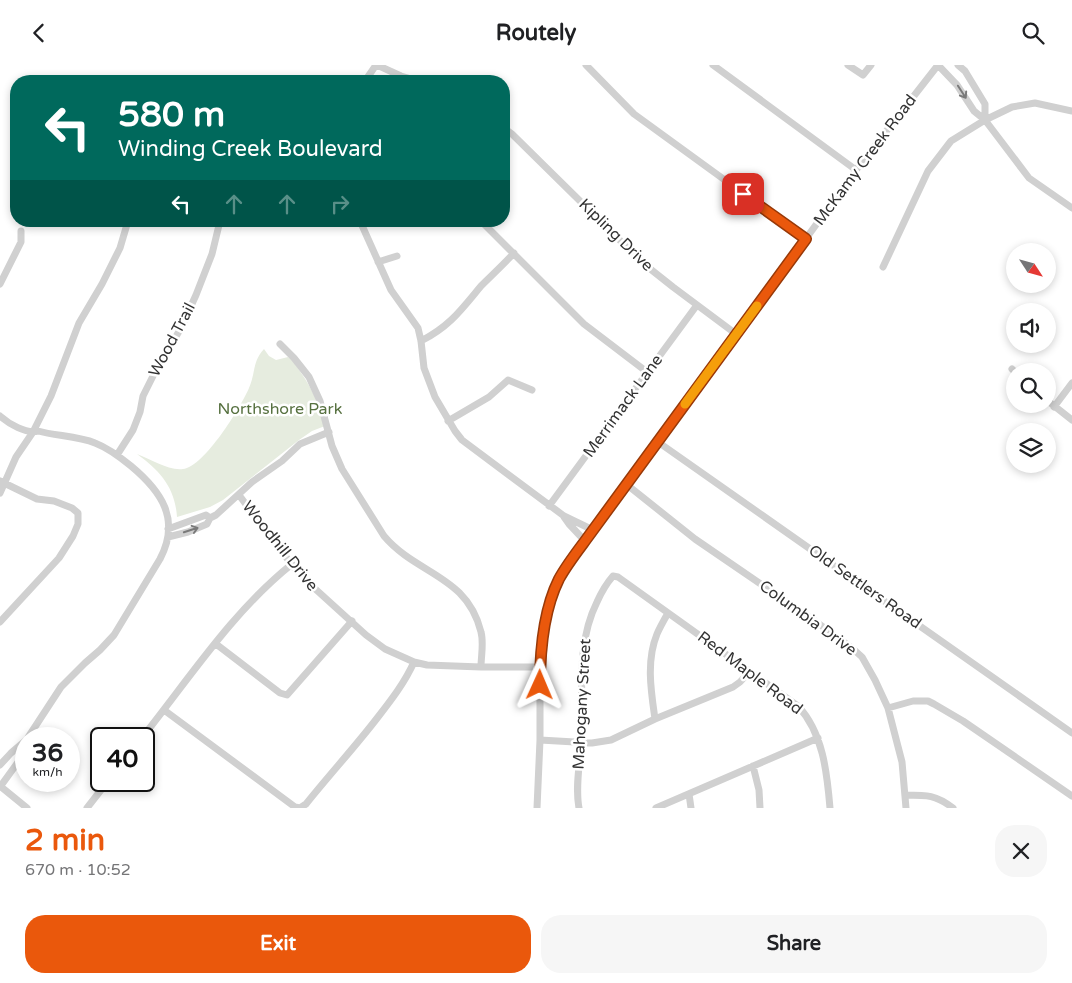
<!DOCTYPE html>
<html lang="en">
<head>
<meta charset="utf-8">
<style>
  body { margin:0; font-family:"Varela Round",sans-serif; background:#f6f6f6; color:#202124; height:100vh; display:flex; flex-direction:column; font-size:19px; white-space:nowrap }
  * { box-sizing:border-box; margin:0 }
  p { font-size:16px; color:#757577 }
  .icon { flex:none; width:28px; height:28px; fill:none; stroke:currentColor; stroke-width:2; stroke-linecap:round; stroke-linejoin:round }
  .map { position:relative; height:743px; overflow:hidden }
  .drawer { display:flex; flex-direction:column; background:#fff; flex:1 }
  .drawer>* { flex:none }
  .banner { position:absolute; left:10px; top:10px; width:500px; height:152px; border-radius:20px; box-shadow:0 2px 8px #0003; background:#00695c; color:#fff; overflow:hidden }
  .needle { width:32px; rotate:126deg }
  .buttons { position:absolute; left:1006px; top:178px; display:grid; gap:10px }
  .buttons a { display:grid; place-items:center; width:50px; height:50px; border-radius:50%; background:#fff; box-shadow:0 2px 8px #0003; font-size:25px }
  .speed { position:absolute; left:15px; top:662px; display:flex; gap:10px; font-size:25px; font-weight:700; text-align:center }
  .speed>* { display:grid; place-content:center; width:65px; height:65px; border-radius:50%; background:#fff; box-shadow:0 2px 8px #0003; line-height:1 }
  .speed small { font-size:12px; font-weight:400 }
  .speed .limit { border:2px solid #111; border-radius:8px; background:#fff; color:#111 }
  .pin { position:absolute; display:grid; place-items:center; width:42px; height:42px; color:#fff; margin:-21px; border-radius:10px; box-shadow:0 2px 8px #0006 }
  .me { position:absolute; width:55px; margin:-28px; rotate:1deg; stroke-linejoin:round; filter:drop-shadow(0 0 4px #0008) }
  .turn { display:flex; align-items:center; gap:18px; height:105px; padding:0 25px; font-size:22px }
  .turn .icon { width:65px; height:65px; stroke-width:2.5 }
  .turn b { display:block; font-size:35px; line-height:42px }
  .lanes { display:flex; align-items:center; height:48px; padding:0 25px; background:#0003; justify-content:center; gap:25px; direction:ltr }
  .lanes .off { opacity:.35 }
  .round { display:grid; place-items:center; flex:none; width:52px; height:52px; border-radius:20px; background:#f6f6f6 }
  .summary { display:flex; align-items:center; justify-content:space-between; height:85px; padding:0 25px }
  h1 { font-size:30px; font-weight:800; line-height:38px; color:#ea580c }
  .primary-button { display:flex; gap:10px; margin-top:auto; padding:10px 25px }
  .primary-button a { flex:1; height:58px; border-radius:20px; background:#ea580c; color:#fff; font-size:20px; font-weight:800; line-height:58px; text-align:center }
  .primary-button a+a { background:#f6f6f6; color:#202124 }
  header { display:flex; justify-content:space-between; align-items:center; height:65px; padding:0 25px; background:#fff; font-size:22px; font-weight:800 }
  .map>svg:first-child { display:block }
  .green { fill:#e6ecdf }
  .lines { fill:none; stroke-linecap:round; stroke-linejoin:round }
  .minor { stroke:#d0d0d0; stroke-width:7 }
  .oneway { stroke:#7a7a7a }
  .route-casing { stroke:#983908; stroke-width:12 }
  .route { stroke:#ea580c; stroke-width:9 }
  .slow { stroke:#f59e0b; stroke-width:9 }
  .labels { text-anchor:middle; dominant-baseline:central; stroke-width:5; stroke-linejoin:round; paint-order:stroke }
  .street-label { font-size:16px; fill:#333; stroke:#fff }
  .park-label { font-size:16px; fill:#56703f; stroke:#fff }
</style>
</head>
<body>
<header><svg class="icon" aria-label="back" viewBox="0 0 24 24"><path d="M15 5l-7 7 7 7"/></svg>Routely<svg class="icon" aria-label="search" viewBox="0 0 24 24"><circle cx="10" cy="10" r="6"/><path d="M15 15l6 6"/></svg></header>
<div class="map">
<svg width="1072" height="743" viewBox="0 0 1072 743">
  <rect width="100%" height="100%" fill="#fff"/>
  <path class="green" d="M 264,284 L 269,291 L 276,295 L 288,292 L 291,294 C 310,319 316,331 325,361 L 312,366 L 299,375 L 223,435 L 210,442 L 177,452 C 175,422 160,406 137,389 C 150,394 169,406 183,404 C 204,402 241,342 249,323 C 256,307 252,297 264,284 Z"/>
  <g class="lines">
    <path class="minor" d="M 377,0 L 401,11 L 418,16
      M 586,0 L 634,49 L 806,174
      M 713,0 L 856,105
      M 848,0 L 863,10 L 871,0
      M 938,0 L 957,20 L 974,46 L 985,55 L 1029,113 L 1072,143
      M 958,0 L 965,6 L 985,39 L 985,55
      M 365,16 L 376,0
      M 504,63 L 512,69 L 644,199 L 673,222 L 736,269
      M 360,156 L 391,225 L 418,263 L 421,276 L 424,303 L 435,332 L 455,366 L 462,375 L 564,451 L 593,465
      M 481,156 L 584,259 L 647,307
      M 378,197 L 397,191
      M 883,202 L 928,106 L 951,76 L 985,55 L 1012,42 L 1035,38 L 1072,46
      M 0,219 L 21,177 L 21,166
      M 421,276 C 450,261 461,245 481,221 C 492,210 504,199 514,188
      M 280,279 L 294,293 L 309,312 L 320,336 L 332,381 L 342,404 L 384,471 C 417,510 467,510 481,567 C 484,578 481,591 481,602
      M 1012,304 L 1015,307
      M 1048,336 L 1072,355
      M 1054,342 L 1072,318
      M 0,351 C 9,359 26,369 38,366 C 56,371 78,371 95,378 C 108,383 120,392 131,401 C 161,426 181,454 160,494 L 114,570 L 100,585 L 85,598 L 61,622 L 27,674
      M 448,356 L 489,332 L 508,315 L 532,325
      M 658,377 L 1072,668
      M 117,390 L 133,365 L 140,347 L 143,331 L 155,307 L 181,263 L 196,230 L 212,189 L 220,156
      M 626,419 L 695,474 L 815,556 L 852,583 L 862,592 L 875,615 L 888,643 L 902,697 L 906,743
      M 0,428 L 16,392 L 33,367 L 51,331 L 79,258 L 102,219 L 120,183 L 128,156
      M 239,430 L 271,473 L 301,511 L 366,570 L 385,584 L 414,597 L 427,600 L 481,602 L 540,602
      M 549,441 L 697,240
      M 564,452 L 569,459 L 585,476
      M 168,464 L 206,450 L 210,453
      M 168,472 L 188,467 L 207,459 L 210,453 L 216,450 L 252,417 L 282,396 L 300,379 L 329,367
      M 0,557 L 59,493 L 73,471 L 78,459 L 78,448 L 72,443 L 54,436 L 37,434 L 0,416
      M 216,579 L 280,628 L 287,630 L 352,556
      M 888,643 L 913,636 L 928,636 L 934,639 L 963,656 L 1072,731
      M 164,645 L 295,742 L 300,743 L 306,739 C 330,709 355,682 378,652 C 392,634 405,617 414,597
      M 655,654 C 651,626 646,596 657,569 C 660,562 664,555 668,548
      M 141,674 C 189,614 232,547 292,499
      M 540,675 L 592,678 L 611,675 L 655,654 L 733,622 L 740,617 L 750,606
      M 0,700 L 11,688 L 24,677
      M 753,701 L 759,725 L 760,743
      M 0,721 L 27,743
      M 0,722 L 21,693 L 25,676
      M 689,729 L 691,743
      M 906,730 C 927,730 936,730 953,743
      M 87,743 L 108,716
      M 537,743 L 540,675 L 540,602 L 543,569 L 545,556 L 559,515 L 585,476 L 856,105 L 938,0
      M 579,743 C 575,722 580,699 581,678 C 584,630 575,581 597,537 C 601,528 606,519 613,511 L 618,512 L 798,641 C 823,668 827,707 830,743
      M 656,743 L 818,673"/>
  </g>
  <defs><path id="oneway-shaft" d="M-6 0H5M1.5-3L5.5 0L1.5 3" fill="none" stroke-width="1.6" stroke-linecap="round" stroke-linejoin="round" transform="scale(1.25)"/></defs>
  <g class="oneway">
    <use href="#oneway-shaft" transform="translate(962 27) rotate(57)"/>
    <use href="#oneway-shaft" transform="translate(191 465) rotate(-18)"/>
  </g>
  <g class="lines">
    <defs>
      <path id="route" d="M 540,620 C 540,585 543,546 559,514 C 566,501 576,488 585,476 L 806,174 L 743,129"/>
    </defs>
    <use href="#route" class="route-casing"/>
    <use href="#route" class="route"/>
    <path class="slow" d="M 685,339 L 757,241"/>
  </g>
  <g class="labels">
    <g class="street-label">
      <text transform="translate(865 95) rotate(-53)">McKamy Creek Road</text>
      <text transform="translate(616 170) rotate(44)">Kipling Drive</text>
      <text transform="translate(172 275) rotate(-62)">Wood Trail</text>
      <text transform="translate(623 341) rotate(-54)">Merrimack Lane</text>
      <text transform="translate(280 481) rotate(51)">Woodhill Drive</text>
      <text transform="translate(865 522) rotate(35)">Old Settlers Road</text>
      <text transform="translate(808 553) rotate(36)">Columbia Drive</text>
      <text transform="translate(750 608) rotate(37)">Red Maple Road</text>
      <text transform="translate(582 639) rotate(-87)">Mahogany Street</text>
    </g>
    <g class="park-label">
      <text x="280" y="344">Northshore Park</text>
    </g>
  </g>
</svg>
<div class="buttons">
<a><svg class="needle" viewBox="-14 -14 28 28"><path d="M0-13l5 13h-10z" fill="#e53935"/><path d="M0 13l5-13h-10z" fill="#757577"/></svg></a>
<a><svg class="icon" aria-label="sound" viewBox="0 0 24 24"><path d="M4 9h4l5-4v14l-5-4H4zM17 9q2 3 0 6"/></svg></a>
<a><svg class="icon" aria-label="search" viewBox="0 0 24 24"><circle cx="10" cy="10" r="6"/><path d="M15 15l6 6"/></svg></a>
<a><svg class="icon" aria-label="layers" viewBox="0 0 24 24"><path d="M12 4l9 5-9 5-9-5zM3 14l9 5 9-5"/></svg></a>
</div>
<div class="speed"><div>36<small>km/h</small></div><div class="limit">40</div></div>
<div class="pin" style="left:743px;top:129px;background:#d93025"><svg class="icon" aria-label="arrive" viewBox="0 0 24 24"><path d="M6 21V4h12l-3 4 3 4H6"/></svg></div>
<svg class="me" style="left:540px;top:620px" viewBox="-20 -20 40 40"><path d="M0-17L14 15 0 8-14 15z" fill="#ea580c" stroke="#fff" stroke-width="4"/></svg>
<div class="banner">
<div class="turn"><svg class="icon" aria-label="left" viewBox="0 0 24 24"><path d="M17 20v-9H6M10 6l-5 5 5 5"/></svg><div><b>580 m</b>Winding Creek Boulevard</div></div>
<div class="lanes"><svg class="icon" aria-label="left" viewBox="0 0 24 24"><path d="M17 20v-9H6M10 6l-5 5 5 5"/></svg><svg class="icon off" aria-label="ahead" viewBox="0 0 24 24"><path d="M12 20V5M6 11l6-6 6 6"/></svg><svg class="icon off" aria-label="ahead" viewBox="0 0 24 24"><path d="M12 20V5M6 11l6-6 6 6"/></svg><svg class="icon off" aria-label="right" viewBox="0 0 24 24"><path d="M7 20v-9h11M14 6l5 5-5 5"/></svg></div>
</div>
</div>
<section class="drawer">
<div class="summary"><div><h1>2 min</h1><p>670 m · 10:52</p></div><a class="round"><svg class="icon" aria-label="close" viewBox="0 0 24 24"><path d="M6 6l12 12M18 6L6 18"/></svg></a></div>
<div class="primary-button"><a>Exit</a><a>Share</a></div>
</section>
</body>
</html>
